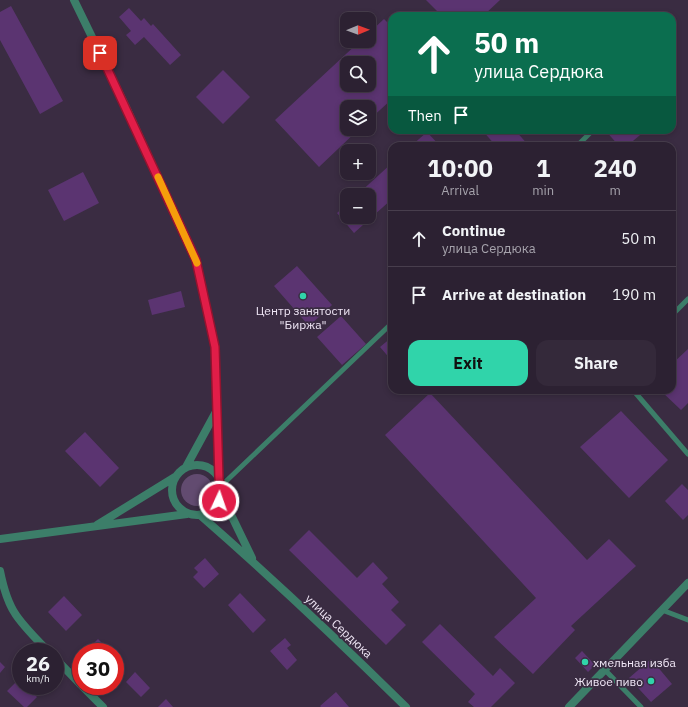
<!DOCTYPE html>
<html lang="en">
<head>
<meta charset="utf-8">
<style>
  body { margin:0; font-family:"IBM Plex Sans",sans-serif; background:#34293a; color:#f1f3f6; height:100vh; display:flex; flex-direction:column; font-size:15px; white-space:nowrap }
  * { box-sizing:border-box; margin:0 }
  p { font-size:13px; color:#a6a3ac }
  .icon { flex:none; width:22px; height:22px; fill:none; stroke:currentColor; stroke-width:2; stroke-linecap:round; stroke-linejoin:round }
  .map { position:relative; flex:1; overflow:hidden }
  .panel { position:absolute; left:388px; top:142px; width:288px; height:252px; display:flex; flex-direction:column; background:#2c2132; border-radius:12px; box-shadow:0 2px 6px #0003,0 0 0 1px #483e4d }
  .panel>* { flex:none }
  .hud { position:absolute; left:388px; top:12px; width:288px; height:122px; border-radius:12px; box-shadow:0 2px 6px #0003,0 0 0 1px #483e4d; background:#0b6e4f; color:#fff; overflow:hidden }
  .needle { width:26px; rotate:89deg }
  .controls { position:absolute; left:340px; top:12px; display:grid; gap:8px }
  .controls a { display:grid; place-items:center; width:36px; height:36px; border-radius:8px; background:#2c2132; box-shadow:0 2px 6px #0003,0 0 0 1px #483e4d; font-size:20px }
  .speed { position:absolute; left:12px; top:643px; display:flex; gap:8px; font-size:20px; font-weight:700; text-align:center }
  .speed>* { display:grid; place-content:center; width:52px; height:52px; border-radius:50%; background:#2c2132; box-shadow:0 2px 6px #0003,0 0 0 1px #483e4d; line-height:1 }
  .speed small { font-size:10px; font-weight:400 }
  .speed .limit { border:6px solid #d22; background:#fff; color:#111 }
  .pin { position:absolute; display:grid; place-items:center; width:34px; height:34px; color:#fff; margin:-17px; border-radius:8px; box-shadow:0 2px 6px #0006 }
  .me { position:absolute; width:44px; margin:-22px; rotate:3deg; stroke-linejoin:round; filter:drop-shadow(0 0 3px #0008) }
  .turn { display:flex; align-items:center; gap:14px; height:84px; padding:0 20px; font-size:18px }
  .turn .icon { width:52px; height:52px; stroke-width:2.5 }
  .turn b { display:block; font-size:28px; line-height:34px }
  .then { display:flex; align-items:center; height:38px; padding:0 20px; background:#0003; gap:8px; font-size:15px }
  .eta { display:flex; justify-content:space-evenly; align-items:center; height:68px; text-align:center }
  .eta b { font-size:24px; font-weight:800; line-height:28px }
  .cta { display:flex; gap:8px; margin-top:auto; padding:8px 20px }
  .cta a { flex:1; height:46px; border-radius:12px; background:#30d4aa; color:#111; font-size:16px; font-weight:800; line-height:46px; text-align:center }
  .cta a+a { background:#34293a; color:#f1f3f6 }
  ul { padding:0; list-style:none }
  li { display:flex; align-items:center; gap:12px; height:56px; padding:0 20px; border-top:1px solid #483e4d }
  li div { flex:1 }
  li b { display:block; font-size:15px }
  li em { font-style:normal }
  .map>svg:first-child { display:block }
  .green { fill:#624b70 }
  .building { fill:#5b3471; fill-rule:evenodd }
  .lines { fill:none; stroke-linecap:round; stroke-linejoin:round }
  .service { stroke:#3c7e69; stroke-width:5 }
  .minor { stroke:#3c7e69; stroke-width:8 }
  .route-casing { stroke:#92132f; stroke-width:10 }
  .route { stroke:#e11d48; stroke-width:7 }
  .slow { stroke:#f59e0b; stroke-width:7 }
  .poi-dot { fill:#30d4aa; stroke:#3a2c42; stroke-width:1.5 }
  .labels { text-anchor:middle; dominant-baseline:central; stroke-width:3.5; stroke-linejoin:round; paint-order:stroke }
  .poi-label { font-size:12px; fill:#f0e7f6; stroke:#3a2c42 }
  .street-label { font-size:12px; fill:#f0e7f6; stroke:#3a2c42 }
</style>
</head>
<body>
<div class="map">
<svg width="688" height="707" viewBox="0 0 688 707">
  <rect width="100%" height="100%" fill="#3a2c42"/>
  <path class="green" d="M181 490a16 16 0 1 1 32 0a16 16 0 1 1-32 0Z"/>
  <path class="building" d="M 426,0 L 500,0 L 483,16 L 442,16 Z
    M 11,6 L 63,101 L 40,114 L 0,40 L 0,12 Z
    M 129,8 L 141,21 L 144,18 L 151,26 L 153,24 L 181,55 L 170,65 L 144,37 L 135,45 L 126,35 L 131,31 L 119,17 Z
    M 384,19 L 392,27 L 392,99 L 369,120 L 369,107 L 347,107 L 347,129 L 359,129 L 319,167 L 275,120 L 360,41 L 369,41 L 369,33 ZM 347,63 L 369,63 L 369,85 L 347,85 Z
    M 223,70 L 250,97 L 223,124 L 196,97 Z
    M 482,130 L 515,130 L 529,146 L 496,146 Z
    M 605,130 L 646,130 L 627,146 L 619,146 Z
    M 427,132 L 440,146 L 411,146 Z
    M 392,163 L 392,199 L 354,233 L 337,213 L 347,204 L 347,217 L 369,217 L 369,195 L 357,195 Z
    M 83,172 L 99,203 L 64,221 L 48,190 Z
    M 297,266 L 332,305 L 309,326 L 274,286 Z
    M 181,291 L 185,307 L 152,315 L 148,300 Z
    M 341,316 L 366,344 L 342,365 L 317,337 Z
    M 392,337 L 392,361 L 380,347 Z
    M 688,349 L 688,403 L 681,410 L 660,390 L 672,390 L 672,364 Z
    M 430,393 L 587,560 L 609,539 L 636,566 L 571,626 L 575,630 L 533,674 L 494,637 L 536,598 L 385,435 Z
    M 621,411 L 668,460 L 629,498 L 580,447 Z
    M 85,432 L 119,468 L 100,487 L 65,451 Z
    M 682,484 L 688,490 L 688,515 L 683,520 L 665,501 Z
    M 309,530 L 357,578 L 373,562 L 388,578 L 382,584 L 399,602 L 391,610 L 406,625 L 386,645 L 289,550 Z
    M 205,558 L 219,574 L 204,588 L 193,577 L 198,572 L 194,568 Z
    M 240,593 L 266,620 L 253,633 L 228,605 Z
    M 64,596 L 82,615 L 66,631 L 48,612 Z
    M 440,624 L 493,676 L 500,668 L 515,683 L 491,707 L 474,707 L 468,702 L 475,694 L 422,642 Z
    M 285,638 L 291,645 L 287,648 L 297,660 L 287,670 L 270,651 Z
    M 98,639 L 111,652 L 95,652 L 90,647 Z
    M 582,651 L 595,665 L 588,672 L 575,658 Z
    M 651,659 L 672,684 L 651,702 L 629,678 Z
    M 0,662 L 5,667 L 0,673 Z
    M 135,672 L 150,688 L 141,697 L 126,682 Z
    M 19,679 L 21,682 L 21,686 L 26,686 L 37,697 L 27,707 L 24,707 L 7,691 Z
    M 336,692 L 349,707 L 321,707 L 320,706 Z
    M 166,699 L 173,707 L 158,707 Z"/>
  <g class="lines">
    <path class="service" d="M 577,146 L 593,130
      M 672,315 L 688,299
      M 633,390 L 688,454
      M 221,486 L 392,323
      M 662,610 L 688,620
      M 605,670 L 641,707"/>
    <path class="minor" d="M 74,0 L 125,105 L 196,261 L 215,347 L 219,479
      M172 490a25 25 0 1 1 50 0a25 25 0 1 1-50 0Z
      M 186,467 L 217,410
      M 221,494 L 252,558
      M 200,515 C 271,577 339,641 406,707
      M 97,525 L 175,477
      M 0,539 L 187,514
      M 0,571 C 3,586 7,602 16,615 C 25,628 37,640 49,652
      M 55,658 L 81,685
      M 82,686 L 103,707
      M 569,707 L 688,583"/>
  </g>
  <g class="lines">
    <defs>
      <path id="route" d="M 100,53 L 196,260 L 215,347 L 219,479 C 222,487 222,493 219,501"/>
    </defs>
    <use href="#route" class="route-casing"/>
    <use href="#route" class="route"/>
    <path class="slow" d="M 158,177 L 197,263"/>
  </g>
  <g class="poi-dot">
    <circle cx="303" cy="296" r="4"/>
    <circle cx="585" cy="662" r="4"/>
    <circle cx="651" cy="681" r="4"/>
  </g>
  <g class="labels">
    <g class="poi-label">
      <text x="303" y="310">Центр занятости<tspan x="303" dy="14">"Биржа"</tspan></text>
      <text x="593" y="662" text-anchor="start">хмельная изба</text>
      <text x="643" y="681" text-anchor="end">Живое пиво</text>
    </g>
    <g class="street-label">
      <text transform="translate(339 626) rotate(43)">улица Сердюка</text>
    </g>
  </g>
</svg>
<div class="controls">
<a><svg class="needle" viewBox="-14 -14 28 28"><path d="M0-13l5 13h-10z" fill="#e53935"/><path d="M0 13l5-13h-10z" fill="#a6a3ac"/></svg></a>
<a><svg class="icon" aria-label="search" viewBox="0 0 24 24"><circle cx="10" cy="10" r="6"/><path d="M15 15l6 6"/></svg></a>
<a><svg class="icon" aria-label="layers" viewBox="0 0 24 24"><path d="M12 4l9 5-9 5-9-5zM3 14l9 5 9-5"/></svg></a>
<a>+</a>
<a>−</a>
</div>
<div class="speed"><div>26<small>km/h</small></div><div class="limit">30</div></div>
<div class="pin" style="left:100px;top:53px;background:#d93025"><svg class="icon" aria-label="arrive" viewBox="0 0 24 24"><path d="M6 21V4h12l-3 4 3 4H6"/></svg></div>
<svg class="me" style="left:219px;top:501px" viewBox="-20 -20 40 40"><circle r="17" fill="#e11d48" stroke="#fff" stroke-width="3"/><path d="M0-11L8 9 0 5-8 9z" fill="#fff"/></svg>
<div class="hud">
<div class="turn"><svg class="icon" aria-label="ahead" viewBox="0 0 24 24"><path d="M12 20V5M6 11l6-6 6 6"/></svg><div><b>50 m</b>улица Сердюка</div></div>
<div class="then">Then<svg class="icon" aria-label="arrive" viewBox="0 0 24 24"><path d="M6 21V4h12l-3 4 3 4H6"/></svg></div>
</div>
<section class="panel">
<div class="eta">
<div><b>10:00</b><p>Arrival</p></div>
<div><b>1</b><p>min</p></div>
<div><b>240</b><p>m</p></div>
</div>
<ul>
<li><svg class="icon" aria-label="ahead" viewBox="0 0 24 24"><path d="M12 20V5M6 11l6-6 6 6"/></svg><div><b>Continue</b><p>улица Сердюка</p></div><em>50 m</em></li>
<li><svg class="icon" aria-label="arrive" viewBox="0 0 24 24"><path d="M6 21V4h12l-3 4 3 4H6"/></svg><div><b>Arrive at destination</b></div><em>190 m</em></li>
</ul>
<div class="cta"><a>Exit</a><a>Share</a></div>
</section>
</div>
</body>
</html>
